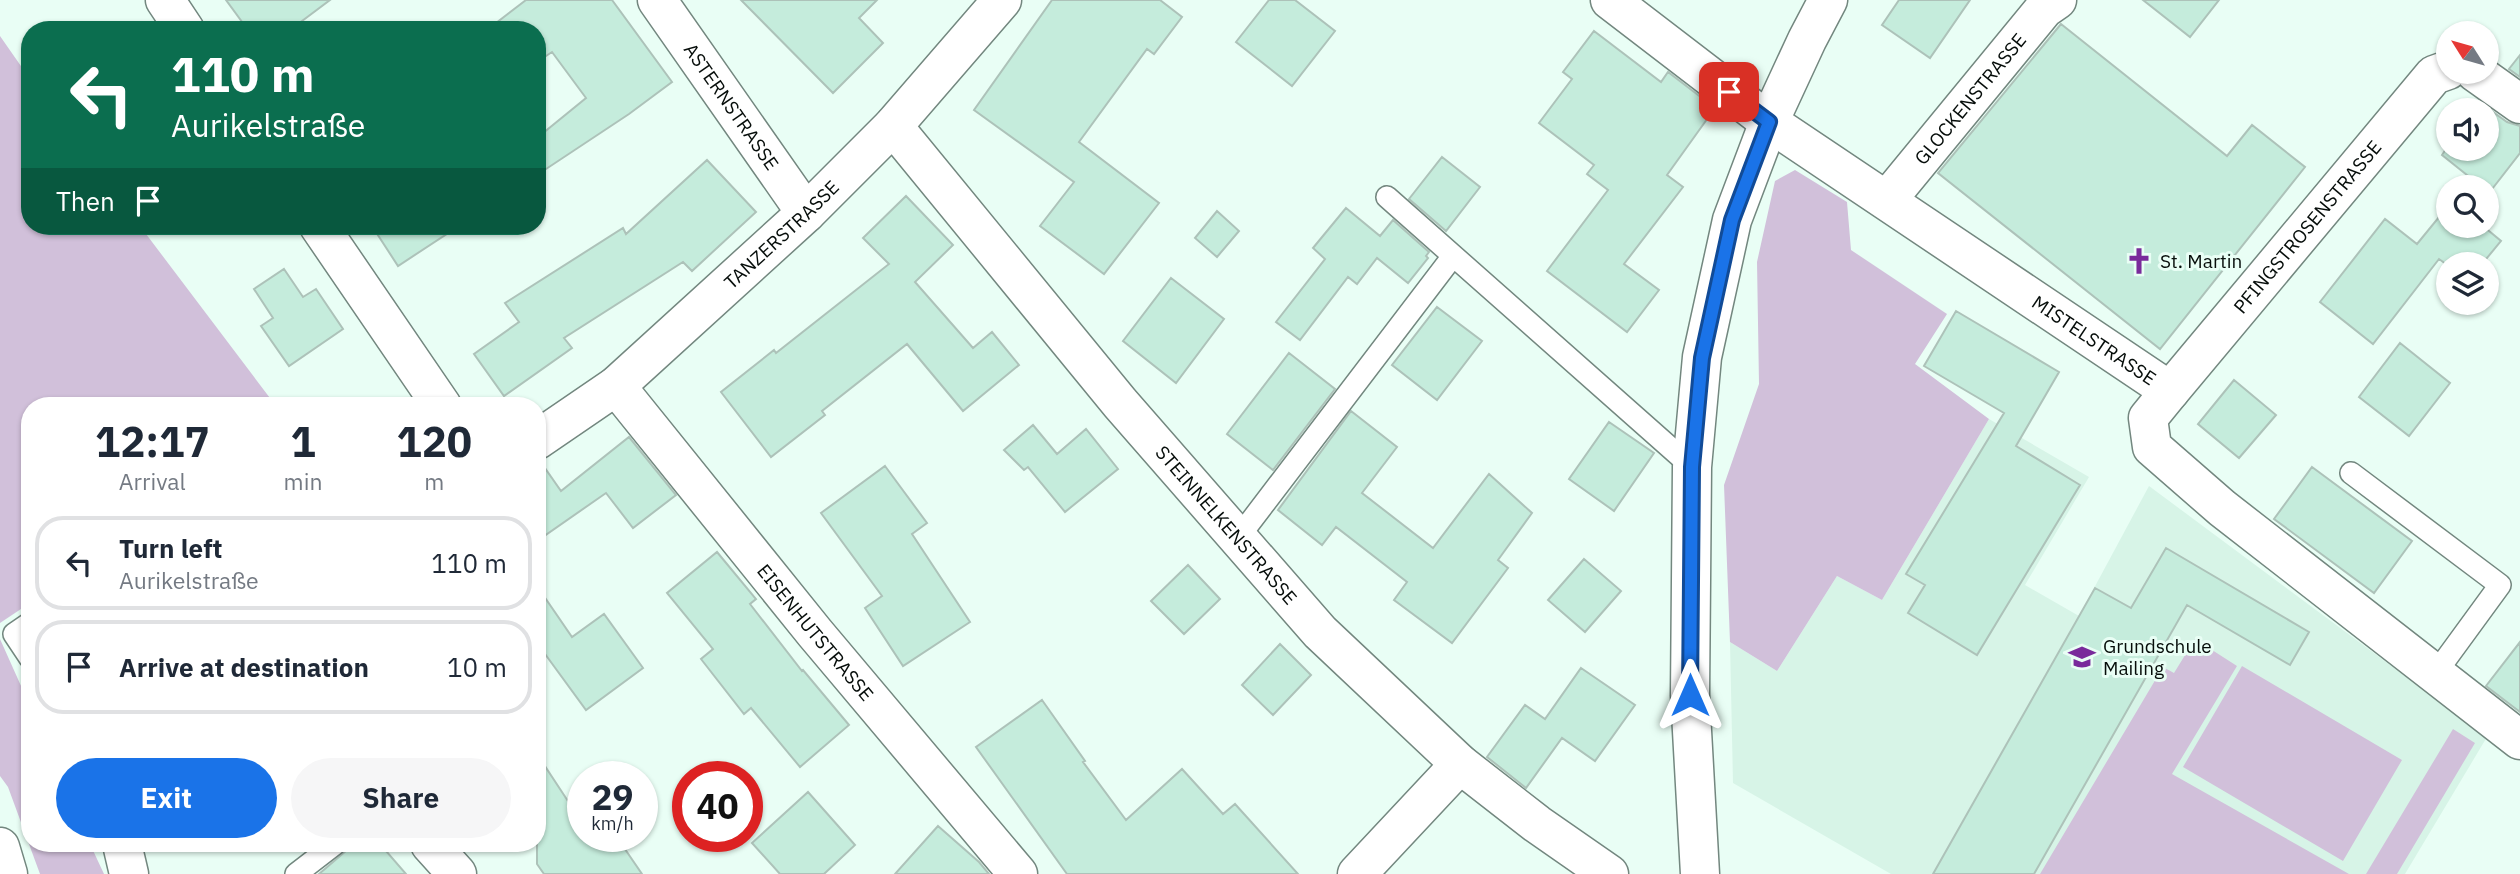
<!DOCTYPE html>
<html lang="en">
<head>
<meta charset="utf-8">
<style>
  body { margin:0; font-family:"IBM Plex Sans",sans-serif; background:#f6f6f7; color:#1f2937; height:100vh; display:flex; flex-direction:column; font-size:26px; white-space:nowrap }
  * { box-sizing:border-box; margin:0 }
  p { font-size:23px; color:#747a83 }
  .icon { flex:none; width:38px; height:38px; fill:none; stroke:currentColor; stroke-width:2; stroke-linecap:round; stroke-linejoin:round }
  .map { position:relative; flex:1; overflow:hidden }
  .drawer { position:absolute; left:21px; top:397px; width:525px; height:455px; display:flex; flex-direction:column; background:#fff; border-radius:28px; box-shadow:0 2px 5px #0004 }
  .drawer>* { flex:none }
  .banner { position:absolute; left:21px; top:21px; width:525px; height:214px; border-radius:28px; box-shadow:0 2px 5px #0004; background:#0b6e4f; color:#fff; overflow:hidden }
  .needle { width:46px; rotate:307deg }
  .tools { position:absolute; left:2436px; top:21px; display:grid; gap:14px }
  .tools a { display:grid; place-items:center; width:63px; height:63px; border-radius:50%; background:#fff; box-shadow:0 2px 5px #0004; font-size:35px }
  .speed { position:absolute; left:567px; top:761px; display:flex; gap:14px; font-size:35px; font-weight:700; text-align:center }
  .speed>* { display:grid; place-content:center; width:91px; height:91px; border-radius:50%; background:#fff; box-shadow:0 2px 5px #0004; line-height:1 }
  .speed small { font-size:18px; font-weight:400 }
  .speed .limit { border:10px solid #d22; background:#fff; color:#111 }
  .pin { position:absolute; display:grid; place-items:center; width:60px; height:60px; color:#fff; margin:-30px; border-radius:14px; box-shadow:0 4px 10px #0006 }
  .me { position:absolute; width:77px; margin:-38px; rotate:0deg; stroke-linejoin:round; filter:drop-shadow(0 0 5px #0008) }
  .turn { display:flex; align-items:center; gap:24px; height:147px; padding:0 35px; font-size:32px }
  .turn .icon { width:91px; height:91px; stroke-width:2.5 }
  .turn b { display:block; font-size:49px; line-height:60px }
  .then { display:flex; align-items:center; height:66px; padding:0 35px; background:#0003; gap:14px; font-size:26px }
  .eta { display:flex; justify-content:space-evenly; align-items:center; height:119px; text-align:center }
  .eta b { font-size:42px; font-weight:700; line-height:49px }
  .cta { display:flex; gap:14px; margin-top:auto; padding:14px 35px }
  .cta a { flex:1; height:80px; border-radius:42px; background:#1a73e8; color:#fff; font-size:28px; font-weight:700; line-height:80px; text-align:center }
  .cta a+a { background:#f6f6f7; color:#1f2937 }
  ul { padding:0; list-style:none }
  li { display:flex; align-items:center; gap:21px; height:94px; margin:0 14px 10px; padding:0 21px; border:4px solid #e0e1e3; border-radius:28px }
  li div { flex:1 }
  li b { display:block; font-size:26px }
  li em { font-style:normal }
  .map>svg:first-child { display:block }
  .built { fill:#d7f4e7 }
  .green { fill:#d1c0da }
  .building { fill:#c5ecdc; stroke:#adc2b9; stroke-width:2 }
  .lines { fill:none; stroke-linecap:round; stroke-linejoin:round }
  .lane-casing { stroke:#73877f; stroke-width:24 }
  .street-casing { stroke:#73877f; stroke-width:41 }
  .secondary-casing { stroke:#73877f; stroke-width:41 }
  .highway-casing { stroke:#73877f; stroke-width:41 }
  .lane { stroke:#fff; stroke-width:21 }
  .street { stroke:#fff; stroke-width:38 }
  .secondary { stroke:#fff; stroke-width:38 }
  .highway { stroke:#fff; stroke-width:38 }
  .route-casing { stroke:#114b97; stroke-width:18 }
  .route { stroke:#1a73e8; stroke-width:12 }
  .labels { text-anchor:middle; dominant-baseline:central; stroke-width:6; stroke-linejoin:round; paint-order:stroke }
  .street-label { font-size:19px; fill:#060d0a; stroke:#e9fef5 }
  .poi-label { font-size:19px; fill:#060d0a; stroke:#e9fef5; text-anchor:start }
</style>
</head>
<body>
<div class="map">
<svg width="2520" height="874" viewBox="0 0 2520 874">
  <rect width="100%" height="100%" fill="#e9fef5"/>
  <path class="built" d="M 1989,419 L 2089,477 L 2025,585 L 2079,616 L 2149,486 L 2487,737 L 2405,874 L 1891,874 L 1733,783 L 1730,642 L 1777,671 L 1837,576 L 1882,600 Z"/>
  <path class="green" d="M 0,36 L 30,79 L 30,226 L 140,226 L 276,406 L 30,406 L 30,603 L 0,623 Z
    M 1795,170 L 1847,202 L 1851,250 L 1947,314 L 1915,364 L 1989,419 L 1882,600 L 1837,576 L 1777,671 L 1730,642 L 1724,485 L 1759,384 L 1757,262 L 1775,181 Z
    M 0,639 L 30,706 L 30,844 L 90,844 L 104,874 L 40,874 L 8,787 L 0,776 Z
    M 2195,639 L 2237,666 L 2172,774 L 2349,874 L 2040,874 L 2163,667 L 2174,673 Z
    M 2242,666 L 2402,760 L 2343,861 L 2183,767 Z
    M 2453,729 L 2475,743 L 2397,874 L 2366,874 Z"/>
  <path class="building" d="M 226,0 L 330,0 L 290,30 L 248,30 Z
    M 526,0 L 612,0 L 672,82 L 629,114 L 537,175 L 537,138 L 586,98 L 552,52 L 537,62 L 537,30 L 487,30 Z
    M 741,0 L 877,0 L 859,18 L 883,43 L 833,93 Z
    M 1052,0 L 1160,0 L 1182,17 L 1154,54 L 1147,49 L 1079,142 L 1159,203 L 1104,274 L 1040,226 L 1074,182 L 974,110 Z
    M 1269,0 L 1295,0 L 1335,31 L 1292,86 L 1236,42 Z
    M 1899,0 L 1970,0 L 1930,58 L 1882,25 Z
    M 2143,0 L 2219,0 L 2190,37 Z
    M 2061,24 L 2227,156 L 2252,125 L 2305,167 L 2160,349 L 1938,173 Z
    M 1594,31 L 1661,82 L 1668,72 L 1715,108 L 1667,175 L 1683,187 L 1624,264 L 1659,290 L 1627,332 L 1547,271 L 1608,190 L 1587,174 L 1594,165 L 1539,123 L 1572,79 L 1563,72 Z
    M 2520,55 L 2520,77 L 2509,69 Z
    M 2482,104 L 2507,122 L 2520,126 L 2520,153 L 2489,193 L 2487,187 L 2482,187 L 2442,155 L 2448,146 L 2448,149 L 2487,149 L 2487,110 L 2477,110 Z
    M 1442,157 L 1480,187 L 1446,231 L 1409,199 Z
    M 707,160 L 756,212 L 692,271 L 683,262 L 564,338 L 572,348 L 504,396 L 474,354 L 519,322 L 505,303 L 623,228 L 626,234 Z
    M 906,196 L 953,245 L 915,282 L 973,348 L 992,332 L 1019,365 L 963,411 L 907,344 L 822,411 L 825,415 L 771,457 L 721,392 L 774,350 L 776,353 L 889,264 L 863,238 Z
    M 2448,206 L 2448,226 L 2483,226 L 2501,241 L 2482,264 L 2446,264 L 2439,259 L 2373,344 L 2320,302 L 2385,219 L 2417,244 Z
    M 1346,208 L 1380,236 L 1393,220 L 1429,252 L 1426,256 L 1428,258 L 1408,283 L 1377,258 L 1357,284 L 1348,277 L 1300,340 L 1276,322 L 1325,259 L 1313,248 Z
    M 1217,211 L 1239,231 L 1217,257 L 1195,238 Z
    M 372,226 L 459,226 L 398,266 Z
    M 284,269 L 303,297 L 316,289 L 343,329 L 289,366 L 261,326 L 273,318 L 254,289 Z
    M 1171,278 L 1224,319 L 1176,383 L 1123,341 Z
    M 1437,307 L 1482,341 L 1437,400 L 1392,365 Z
    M 1956,311 L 2059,372 L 2016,446 L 2080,485 L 1977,655 L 1908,613 L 1925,585 L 1906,574 L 2004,413 L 1924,366 Z
    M 2400,343 L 2450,383 L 2409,436 L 2359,397 Z
    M 1289,353 L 1335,389 L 1273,470 L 1227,434 Z
    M 2234,380 L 2276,415 L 2239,458 L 2198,424 Z
    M 1351,411 L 1397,447 L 1362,493 L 1433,548 L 1489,474 L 1532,513 L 1498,560 L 1508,568 L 1452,643 L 1394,600 L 1407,582 L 1336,527 L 1322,545 L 1278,510 Z
    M 1609,422 L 1654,453 L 1614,511 L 1569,479 Z
    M 1033,425 L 1057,454 L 1086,429 L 1118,469 L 1065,512 L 1028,467 L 1024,470 L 1004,450 Z
    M 629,437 L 676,495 L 633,528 L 606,493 L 537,541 L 537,462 L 540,461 L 561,491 Z
    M 885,466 L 927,523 L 912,534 L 970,622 L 903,666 L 865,608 L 882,596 L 821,513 Z
    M 2312,467 L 2412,541 L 2374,593 L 2274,519 Z
    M 2166,548 L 2309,632 L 2290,665 L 2187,605 L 2034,874 L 1933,874 L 2095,588 L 2131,608 Z
    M 717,552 L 756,599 L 750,604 L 802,671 L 803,670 L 849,725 L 800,767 L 751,708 L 744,714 L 701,659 L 713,649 L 667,593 Z
    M 1584,559 L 1621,591 L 1585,632 L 1548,600 Z
    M 1188,565 L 1220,599 L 1184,634 L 1151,601 Z
    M 537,586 L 572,637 L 604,614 L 643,668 L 586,710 L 537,643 Z
    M 2520,642 L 2520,712 L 2486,686 Z
    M 1280,644 L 1311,675 L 1273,715 L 1242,685 Z
    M 1581,668 L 1635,705 L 1595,761 L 1562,738 L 1526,788 L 1487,757 L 1525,705 L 1545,719 Z
    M 1042,700 L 1085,761 L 1083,762 L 1126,820 L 1182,769 L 1223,814 L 1235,804 L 1298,874 L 1067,874 L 976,747 Z
    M 537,754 L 583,824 L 583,836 L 616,836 L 642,874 L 544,874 L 537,864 Z
    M 808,792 L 855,845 L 824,874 L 780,874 L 752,843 Z
    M 938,826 L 979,862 L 989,874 L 895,874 Z
    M 354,844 L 380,844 L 406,874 L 319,874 Z"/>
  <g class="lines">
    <defs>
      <path id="lane" d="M 1387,197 L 1692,467
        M 2351,473 L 2500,585 L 2435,674
        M 1238,538 L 1453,256
        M 30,623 L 14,634 L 30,658
        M 296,874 L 335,844"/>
      <g id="street">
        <path d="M 165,0 L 185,30"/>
        <path id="s1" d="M 657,0 L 806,213"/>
        <path id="s2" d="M 1610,0 L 1769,122 L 2170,391 L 2148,418 L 2152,447 L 2222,508 L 2520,740"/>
        <path d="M 2475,72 L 2520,104"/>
        <path id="s3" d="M 893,126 L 1120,403 L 1320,632 L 1460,764 L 1537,824 L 1609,874"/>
        <path id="s4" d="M 1887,200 L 2044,9 L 2057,0"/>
        <path d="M 319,226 L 442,406"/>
        <path id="s5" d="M 616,386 L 815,633 L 1018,874"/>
        <path id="s6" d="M 2170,391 L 2434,75 L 2448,70"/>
        <path id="s7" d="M 537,440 L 616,386 L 806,213 L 893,126 L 1002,0"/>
        <path d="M 122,844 L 129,874"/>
        <path d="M 430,844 L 457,874"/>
        <path d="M 1357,874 L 1460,764"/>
      </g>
      <path id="secondary" d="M 1700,874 L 1690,695 L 1692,467 L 1702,357 L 1732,220 L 1769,122 L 1807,40 L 1828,0"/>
      <path id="highway" d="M 0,847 L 8,874"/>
    </defs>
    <use href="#lane" class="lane-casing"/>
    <use href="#street" class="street-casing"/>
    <use href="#secondary" class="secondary-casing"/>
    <use href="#highway" class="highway-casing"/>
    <use href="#lane" class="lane"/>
    <use href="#street" class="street"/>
    <use href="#secondary" class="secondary"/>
    <use href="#highway" class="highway"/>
  </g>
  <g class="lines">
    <defs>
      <path id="route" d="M 1690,695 L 1692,467 L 1702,358 L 1732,220 L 1769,122 L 1729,92"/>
    </defs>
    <use href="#route" class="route-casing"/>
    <use href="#route" class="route"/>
  </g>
  <defs>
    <symbol id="church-bare" viewBox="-9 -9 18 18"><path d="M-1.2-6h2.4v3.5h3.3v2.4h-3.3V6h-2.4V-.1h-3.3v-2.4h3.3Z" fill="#792a9b" stroke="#e9fef5" stroke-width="2.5" paint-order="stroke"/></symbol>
    <symbol id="school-bare" viewBox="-9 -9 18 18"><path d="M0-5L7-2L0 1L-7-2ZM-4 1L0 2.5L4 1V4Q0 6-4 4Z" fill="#792a9b" stroke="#e9fef5" stroke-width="2.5" paint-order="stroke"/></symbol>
  </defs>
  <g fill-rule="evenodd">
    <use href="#church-bare" x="2120" y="242" width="38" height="38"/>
    <use href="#school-bare" x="2063" y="638" width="38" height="38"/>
  </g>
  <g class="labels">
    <g class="street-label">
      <text stroke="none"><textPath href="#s4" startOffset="131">GLOCKENSTRASSE</textPath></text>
      <text stroke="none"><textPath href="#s1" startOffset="130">ASTERNSTRASSE</textPath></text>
      <text stroke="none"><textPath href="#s6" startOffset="214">PFINGSTROSENSTRASSE</textPath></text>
      <text stroke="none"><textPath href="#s7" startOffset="320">TANZERSTRASSE</textPath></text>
      <text stroke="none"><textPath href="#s2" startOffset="592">MISTELSTRASSE</textPath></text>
      <text stroke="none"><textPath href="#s3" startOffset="520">STEINNELKENSTRASSE</textPath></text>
      <text stroke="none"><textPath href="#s5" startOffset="317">EISENHUTSTRASSE</textPath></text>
    </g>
    <g class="poi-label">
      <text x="2160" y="261">St. Martin</text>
      <text x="2103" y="646">Grundschule<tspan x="2103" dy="22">Mailing</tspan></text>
    </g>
  </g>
</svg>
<div class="tools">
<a><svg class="needle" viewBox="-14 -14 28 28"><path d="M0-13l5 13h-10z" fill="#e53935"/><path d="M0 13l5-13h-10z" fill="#747a83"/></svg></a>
<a><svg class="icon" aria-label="sound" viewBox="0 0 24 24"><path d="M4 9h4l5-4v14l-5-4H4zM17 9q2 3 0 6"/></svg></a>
<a><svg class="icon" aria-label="search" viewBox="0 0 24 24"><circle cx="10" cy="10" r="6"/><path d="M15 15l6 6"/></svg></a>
<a><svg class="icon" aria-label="layers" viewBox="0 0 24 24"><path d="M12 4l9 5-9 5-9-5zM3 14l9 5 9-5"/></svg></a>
</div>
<div class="speed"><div>29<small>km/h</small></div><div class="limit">40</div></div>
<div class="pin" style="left:1729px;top:92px;background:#d93025"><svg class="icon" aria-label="arrive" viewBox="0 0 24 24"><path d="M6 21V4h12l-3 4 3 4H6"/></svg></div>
<svg class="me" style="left:1690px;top:695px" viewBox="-20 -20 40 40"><path d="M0-17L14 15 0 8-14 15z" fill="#1a73e8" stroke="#fff" stroke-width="4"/></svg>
<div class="banner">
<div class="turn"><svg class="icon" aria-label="left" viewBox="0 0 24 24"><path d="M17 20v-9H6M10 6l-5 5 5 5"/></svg><div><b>110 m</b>Aurikelstraße</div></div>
<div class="then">Then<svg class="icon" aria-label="arrive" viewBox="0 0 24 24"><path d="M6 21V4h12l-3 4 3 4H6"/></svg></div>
</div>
<section class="drawer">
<div class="eta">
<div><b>12:17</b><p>Arrival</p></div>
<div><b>1</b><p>min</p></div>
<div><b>120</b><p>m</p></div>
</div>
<ul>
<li><svg class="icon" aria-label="left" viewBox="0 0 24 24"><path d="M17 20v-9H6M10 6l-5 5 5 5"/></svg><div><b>Turn left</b><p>Aurikelstraße</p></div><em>110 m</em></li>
<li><svg class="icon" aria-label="arrive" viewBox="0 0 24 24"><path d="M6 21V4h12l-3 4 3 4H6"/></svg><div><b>Arrive at destination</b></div><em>10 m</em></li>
</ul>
<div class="cta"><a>Exit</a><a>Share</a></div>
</section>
</div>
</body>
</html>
